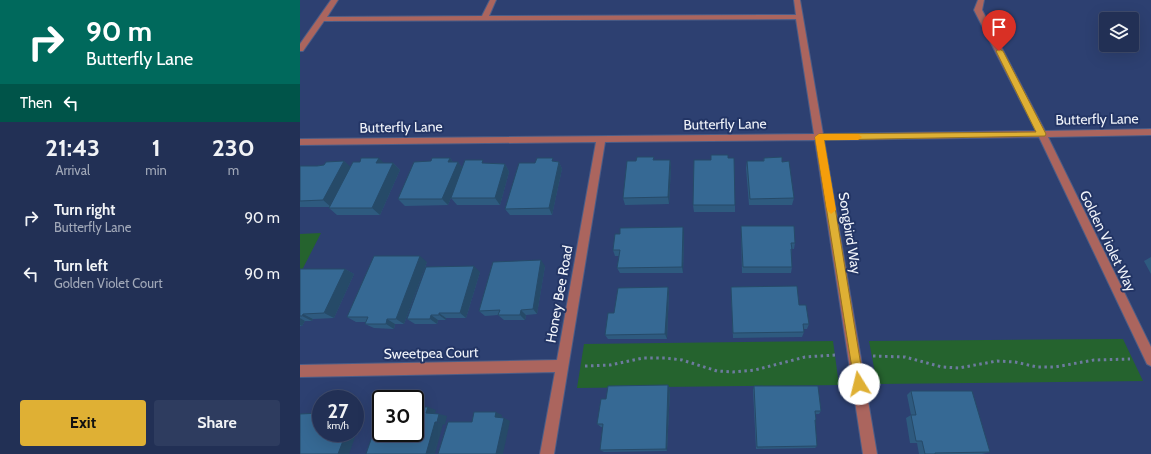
<!DOCTYPE html>
<html lang="en">
<head>
<meta charset="utf-8">
<style>
  body { margin:0; font-family:Cabin,sans-serif; background:#2e3c5f; color:#f1f3f6; height:100vh; display:flex; flex-direction:column; font-size:15px; white-space:nowrap }
  * { box-sizing:border-box; margin:0 }
  p { font-size:13px; color:#a2a9b9 }
  .icon { flex:none; width:22px; height:22px; fill:none; stroke:currentColor; stroke-width:2; stroke-linecap:round; stroke-linejoin:round }
  .map { position:relative; flex:1; overflow:hidden }
  .details { display:flex; flex-direction:column; background:#223055; width:300px }
  .details>* { flex:none }
  .top-card { background:#00695c; color:#fff; overflow:hidden }
  .tools { position:absolute; left:799px; top:12px; display:grid; gap:8px }
  .tools a { display:grid; place-items:center; width:40px; height:40px; border-radius:4px; background:#223055; box-shadow:0 4px 16px #0002,0 0 0 1px #3f4b6c; font-size:20px }
  .speed { position:absolute; left:12px; top:390px; display:flex; gap:8px; font-size:20px; font-weight:700; text-align:center }
  .speed>* { display:grid; place-content:center; width:52px; height:52px; border-radius:50%; background:#223055; box-shadow:0 4px 16px #0002,0 0 0 1px #3f4b6c; line-height:1 }
  .speed small { font-size:10px; font-weight:400 }
  .speed .limit { border:2px solid #111; border-radius:6px; background:#fff; color:#111 }
  .pin { position:absolute; display:grid; place-items:center; width:34px; height:34px; color:#fff; margin:-41px -17px; border-radius:50% 50% 50% 0; rotate:-45deg; box-shadow:0 0 4px #0007 }
  .pin .icon { rotate:45deg }
  .me { position:absolute; width:44px; margin:-22px; rotate:351deg; stroke-linejoin:round; filter:drop-shadow(0 0 3px #0008) }
  .turn { display:flex; align-items:center; gap:14px; height:84px; padding:0 20px; font-size:18px }
  .turn .icon { width:52px; height:52px; stroke-width:2.5 }
  .turn b { display:block; font-size:28px; line-height:34px }
  .then { display:flex; align-items:center; height:38px; padding:0 20px; background:#0003; gap:8px; font-size:15px }
  .eta { display:flex; justify-content:space-evenly; align-items:center; height:68px; text-align:center }
  .eta b { font-size:24px; font-weight:700; line-height:28px }
  .button { display:flex; gap:8px; margin-top:auto; padding:8px 20px }
  .button a { flex:1; height:46px; border-radius:4px; background:#dfb034; color:#111; font-size:16px; font-weight:700; line-height:46px; text-align:center }
  .button a+a { background:#2e3c5f; color:#f1f3f6 }
  ul { padding:0; list-style:none }
  li { display:flex; align-items:center; gap:12px; height:56px; padding:0 20px }
  li div { flex:1 }
  li b { display:block; font-size:15px }
  li em { font-style:normal }
  main { display:flex; flex:1; min-height:0 }
  .map>svg:first-child { display:block }
  .green { fill:#25632e }
  .lines { fill:none; stroke-linecap:round; stroke-linejoin:round }
  .minor-casing { stroke:#4c5d87; stroke-width:2 }
  .path { stroke:#6d7b9e; stroke-width:3; stroke-dasharray:2.5 3.5; stroke-linecap:butt }
  .minor { fill:#ab655e; fill-rule:evenodd }
  .wall { fill:#2e5a7f }
  .shaded-wall { fill:#264a68 }
  .building { fill:#366994; stroke:#264a68 }
  .route { fill:#dfb034; stroke:#917222 }
  .slow { fill:#f59e0b }
  .labels { text-anchor:middle; dominant-baseline:central; stroke-width:4; stroke-linejoin:round; paint-order:stroke }
  .street-label { font-size:14px; fill:#f1f4fa; stroke:#233565 }
</style>
</head>
<body>
<main>
<section class="details">
<div class="top-card">
<div class="turn"><svg class="icon" aria-label="right" viewBox="0 0 24 24"><path d="M7 20v-9h11M14 6l5 5-5 5"/></svg><div><b>90 m</b>Butterfly Lane</div></div>
<div class="then">Then<svg class="icon" aria-label="left" viewBox="0 0 24 24"><path d="M17 20v-9H6M10 6l-5 5 5 5"/></svg></div>
</div>
<div class="eta">
<div><b>21:43</b><p>Arrival</p></div>
<div><b>1</b><p>min</p></div>
<div><b>230</b><p>m</p></div>
</div>
<ul>
<li><svg class="icon" aria-label="right" viewBox="0 0 24 24"><path d="M7 20v-9h11M14 6l5 5-5 5"/></svg><div><b>Turn right</b><p>Butterfly Lane</p></div><em>90 m</em></li>
<li><svg class="icon" aria-label="left" viewBox="0 0 24 24"><path d="M17 20v-9H6M10 6l-5 5 5 5"/></svg><div><b>Turn left</b><p>Golden Violet Court</p></div><em>90 m</em></li>
</ul>
<div class="button"><a>Exit</a><a>Share</a></div>
</section>
<div class="map">
<svg width="851" height="454" viewBox="0 0 851 454">
  <rect width="100%" height="100%" fill="#2d4071"/>
  <path class="green" d="M 21,233 L 0,274 L 0,234 Z
    M 823,339 L 843,381 L 577,384 L 569,341 Z
    M 533,341 L 539,385 L 277,388 L 284,344 Z"/>
  <g class="lines">
    <defs>
      <path id="minor" d="M 31,0 L 38,0 L 27,17 L 182,16 L 190,0 L 196,0 L 189,16 L 496,15 L 494,0 L 500,0 L 523,134 L 736,131 L 674,10 L 678,0 L 684,0 L 682,10 L 745,131 L 851,129 L 851,135 L 748,137 L 851,347 L 851,366 L 847,364 L 739,137 L 524,140 L 577,454 L 563,454 L 515,140 L 305,142 L 254,454 L 240,454 L 255,372 L 0,377 L 0,365 L 257,360 L 296,142 L 0,145 L 0,139 L 514,134 L 496,19 L 24,21 L 3,51 L 0,51 L 0,44 Z"/>
    </defs>
    <use href="#minor" class="minor-casing"/>
    <path class="path" d="M 573,356 L 605,357 L 642,367 L 659,368 L 697,361 L 715,362 L 737,367 L 755,367 L 794,360 L 830,359
      M 285,366 L 310,365 L 343,358 L 365,358 L 382,360 L 417,371 L 433,372 L 455,370 L 505,357 L 535,355"/>
    <use href="#minor" class="minor"/>
  </g>
  <path class="wall" d="M 354,157 L 354,160 L 370,160 L 371,167 L 369,204 L 325,205 L 323,198 L 336,161 Z
    M 150,158 L 153,162 L 158,162 L 162,168 L 185,163 L 205,164 L 209,172 L 200,205 L 157,205 L 151,198 L 148,205 L 105,206 L 98,199 L 131,161 Z
    M 428,158 L 435,205 L 435,212 L 394,212 L 393,205 L 411,160 Z
    M 464,158 L 482,162 L 494,198 L 492,205 L 449,205 L 446,168 L 447,161 L 463,161 Z
    M 44,161 L 50,167 L 83,163 L 93,163 L 100,170 L 80,215 L 37,215 L 29,208 L 29,207 L 0,207 L 0,166 L 17,166 Z
    M 255,161 L 259,162 L 262,169 L 252,215 L 210,215 L 205,209 L 235,163 Z
    M 441,226 L 495,243 L 494,249 L 492,249 L 491,253 L 492,267 L 491,273 L 442,273 L 441,233 Z
    M 384,233 L 383,273 L 320,273 L 317,268 L 319,256 L 315,256 L 313,250 Z
    M 851,257 L 851,274 L 844,261 Z
    M 127,262 L 104,324 L 95,324 L 94,329 L 74,328 L 65,324 L 66,322 L 56,322 L 47,317 Z
    M 245,266 L 237,314 L 226,315 L 225,320 L 204,320 L 198,315 L 185,316 L 179,311 Z
    M 0,269 L 45,269 L 54,274 L 34,318 L 13,319 L 12,321 L 5,321 L 2,326 L 0,326 Z
    M 180,272 L 166,318 L 146,318 L 146,320 L 138,320 L 137,324 L 115,324 L 107,319 Z
    M 368,287 L 369,292 L 367,339 L 308,339 L 305,335 L 314,313 Z
    M 431,287 L 499,305 L 509,324 L 507,329 L 504,329 L 504,332 L 502,337 L 433,338 Z
    M 368,385 L 370,389 L 367,451 L 304,452 L 300,450 L 303,427 L 301,427 L 297,424 L 306,399 Z
    M 454,386 L 521,411 L 519,414 L 516,414 L 516,420 L 515,421 L 517,446 L 515,448 L 456,449 L 453,390 Z
    M 611,391 L 690,452 L 682,454 L 619,454 L 617,443 L 610,443 L 606,418 L 611,415 L 607,395 Z"/>
  <path class="shaded-wall" d="M 79,158 L 86,165 L 76,163 Z
    M 150,158 L 155,165 L 148,162 Z
    M 370,160 L 371,167 L 369,204 L 368,197 Z
    M 44,161 L 52,168 L 31,207 L 23,200 Z
    M 158,162 L 163,169 L 148,205 L 142,199 Z
    M 259,162 L 262,169 L 252,215 L 249,208 Z
    M 93,163 L 100,170 L 80,215 L 72,208 Z
    M 205,164 L 209,172 L 200,205 L 195,198 Z
    M 383,227 L 384,233 L 383,273 L 382,267 Z
    M 120,256 L 127,262 L 104,324 L 96,319 Z
    M 241,260 L 245,266 L 237,314 L 233,309 Z
    M 174,266 L 180,272 L 166,318 L 160,313 Z
    M 45,269 L 54,274 L 34,318 L 24,313 Z
    M 368,287 L 369,292 L 367,339 L 365,334 Z
    M 221,310 L 226,315 L 225,320 L 220,315 Z
    M 139,313 L 146,318 L 146,320 L 139,315 Z
    M 3,314 L 13,319 L 12,321 L 2,316 Z
    M 131,315 L 138,320 L 137,324 L 130,319 Z
    M 0,318 L 5,321 L 2,326 L 0,325 Z
    M 87,319 L 95,324 L 94,329 L 86,324 Z
    M 368,385 L 370,389 L 367,451 L 366,449 Z
    M 128,407 L 136,410 L 134,416 L 126,413 Z
    M 196,412 L 202,415 L 201,420 L 195,417 Z
    M 139,414 L 147,416 L 145,425 L 137,422 Z
    M 204,418 L 210,421 L 203,454 L 196,454 Z
    M 55,422 L 60,423 L 49,454 L 38,454 L 46,433 L 55,433 Z
    M 135,422 L 143,424 L 135,454 L 126,454 Z"/>
  <path class="building" d="M 411,155 L 428,155 L 428,158 L 434,158 L 435,205 L 393,205 L 394,160 L 411,160 Z
    M 337,157 L 354,157 L 353,160 L 370,160 L 368,197 L 323,198 L 327,161 L 336,161 Z
    M 482,157 L 482,162 L 489,161 L 494,198 L 450,199 L 447,161 L 464,161 L 464,158 Z
    M 61,158 L 79,158 L 76,163 L 93,163 L 72,208 L 29,208 L 53,162 L 60,162 Z
    M 132,158 L 150,158 L 148,162 L 158,162 L 142,199 L 98,199 L 114,162 L 131,161 Z
    M 237,158 L 253,158 L 252,161 L 259,162 L 249,208 L 205,209 L 219,163 L 235,163 Z
    M 165,160 L 183,160 L 182,163 L 205,164 L 195,198 L 151,198 Z
    M 44,161 L 23,200 L 0,201 L 0,166 L 17,166 L 24,165 L 26,162 Z
    M 441,226 L 494,226 L 495,243 L 491,243 L 492,249 L 491,249 L 492,267 L 443,267 Z
    M 383,227 L 382,267 L 317,268 L 320,250 L 313,250 L 315,234 L 320,234 L 320,228 Z
    M 74,256 L 120,256 L 96,319 L 87,319 L 86,324 L 65,324 L 68,317 L 47,317 Z
    M 241,260 L 233,309 L 221,310 L 220,315 L 198,315 L 200,310 L 179,311 L 193,262 Z
    M 174,266 L 160,313 L 139,313 L 139,315 L 131,315 L 130,319 L 107,319 L 126,267 Z
    M 0,269 L 45,269 L 24,313 L 3,314 L 2,316 L 0,316 Z
    M 497,286 L 499,305 L 506,305 L 509,324 L 503,324 L 504,332 L 433,333 L 431,287 Z
    M 368,287 L 365,334 L 305,335 L 308,313 L 314,313 L 318,288 Z
    M 368,385 L 366,449 L 300,450 L 303,424 L 297,424 L 301,399 L 306,399 L 308,386 Z
    M 454,386 L 518,386 L 521,411 L 515,411 L 516,420 L 515,420 L 517,446 L 457,447 Z
    M 611,391 L 672,391 L 690,452 L 635,453 L 635,454 L 625,454 L 622,441 L 616,441 L 611,415 L 616,415 Z
    M 115,407 L 128,407 L 126,413 L 139,414 L 137,422 L 135,422 L 126,454 L 66,454 L 80,413 L 81,413 L 81,433 L 115,433 Z
    M 174,412 L 196,412 L 195,417 L 204,418 L 196,454 L 138,454 L 148,422 L 172,422 Z
    M 21,413 L 20,418 L 21,418 L 21,433 L 46,433 L 38,454 L 0,454 L 0,414 Z"/>
  <path class="route" d="M 699,49 L 703,51 L 746,134 L 745,136 L 524,140 L 564,384 L 563,387 L 559,389 L 555,387 L 515,137 L 519,134 L 736,132 L 696,51 Z"/>
  <path class="slow" d="M 519,134 L 558,134 L 562,137 L 558,140 L 524,140 L 536,210 L 531,214 L 527,210 L 515,137 Z"/>
  <g class="labels">
    <g class="street-label">
      <text transform="translate(797 119) rotate(-1)">Butterfly Lane</text>
      <text transform="translate(425 124) rotate(-1)">Butterfly Lane</text>
      <text transform="translate(101 127) rotate(-1)">Butterfly Lane</text>
      <text transform="translate(550 233) rotate(81)">Songbird Way</text>
      <text transform="translate(808 241) rotate(64)">Golden Violet Way</text>
      <text transform="translate(259 294) rotate(-80)">Honey Bee Road</text>
      <text transform="translate(131 353) rotate(-1)">Sweetpea Court</text>
    </g>
  </g>
</svg>
<div class="tools">
<a><svg class="icon" aria-label="layers" viewBox="0 0 24 24"><path d="M12 4l9 5-9 5-9-5zM3 14l9 5 9-5"/></svg></a>
</div>
<div class="speed"><div>27<small>km/h</small></div><div class="limit">30</div></div>
<div class="pin" style="left:699px;top:51px;background:#d93025"><svg class="icon" aria-label="arrive" viewBox="0 0 24 24"><path d="M6 21V4h12l-3 4 3 4H6"/></svg></div>
<svg class="me" style="left:559px;top:384px" viewBox="-20 -20 40 40"><circle r="19" fill="#fff"/><path d="M0-13L10 11 0 6-10 11z" fill="#dfb034"/></svg>
</div>
</main>
</body>
</html>
